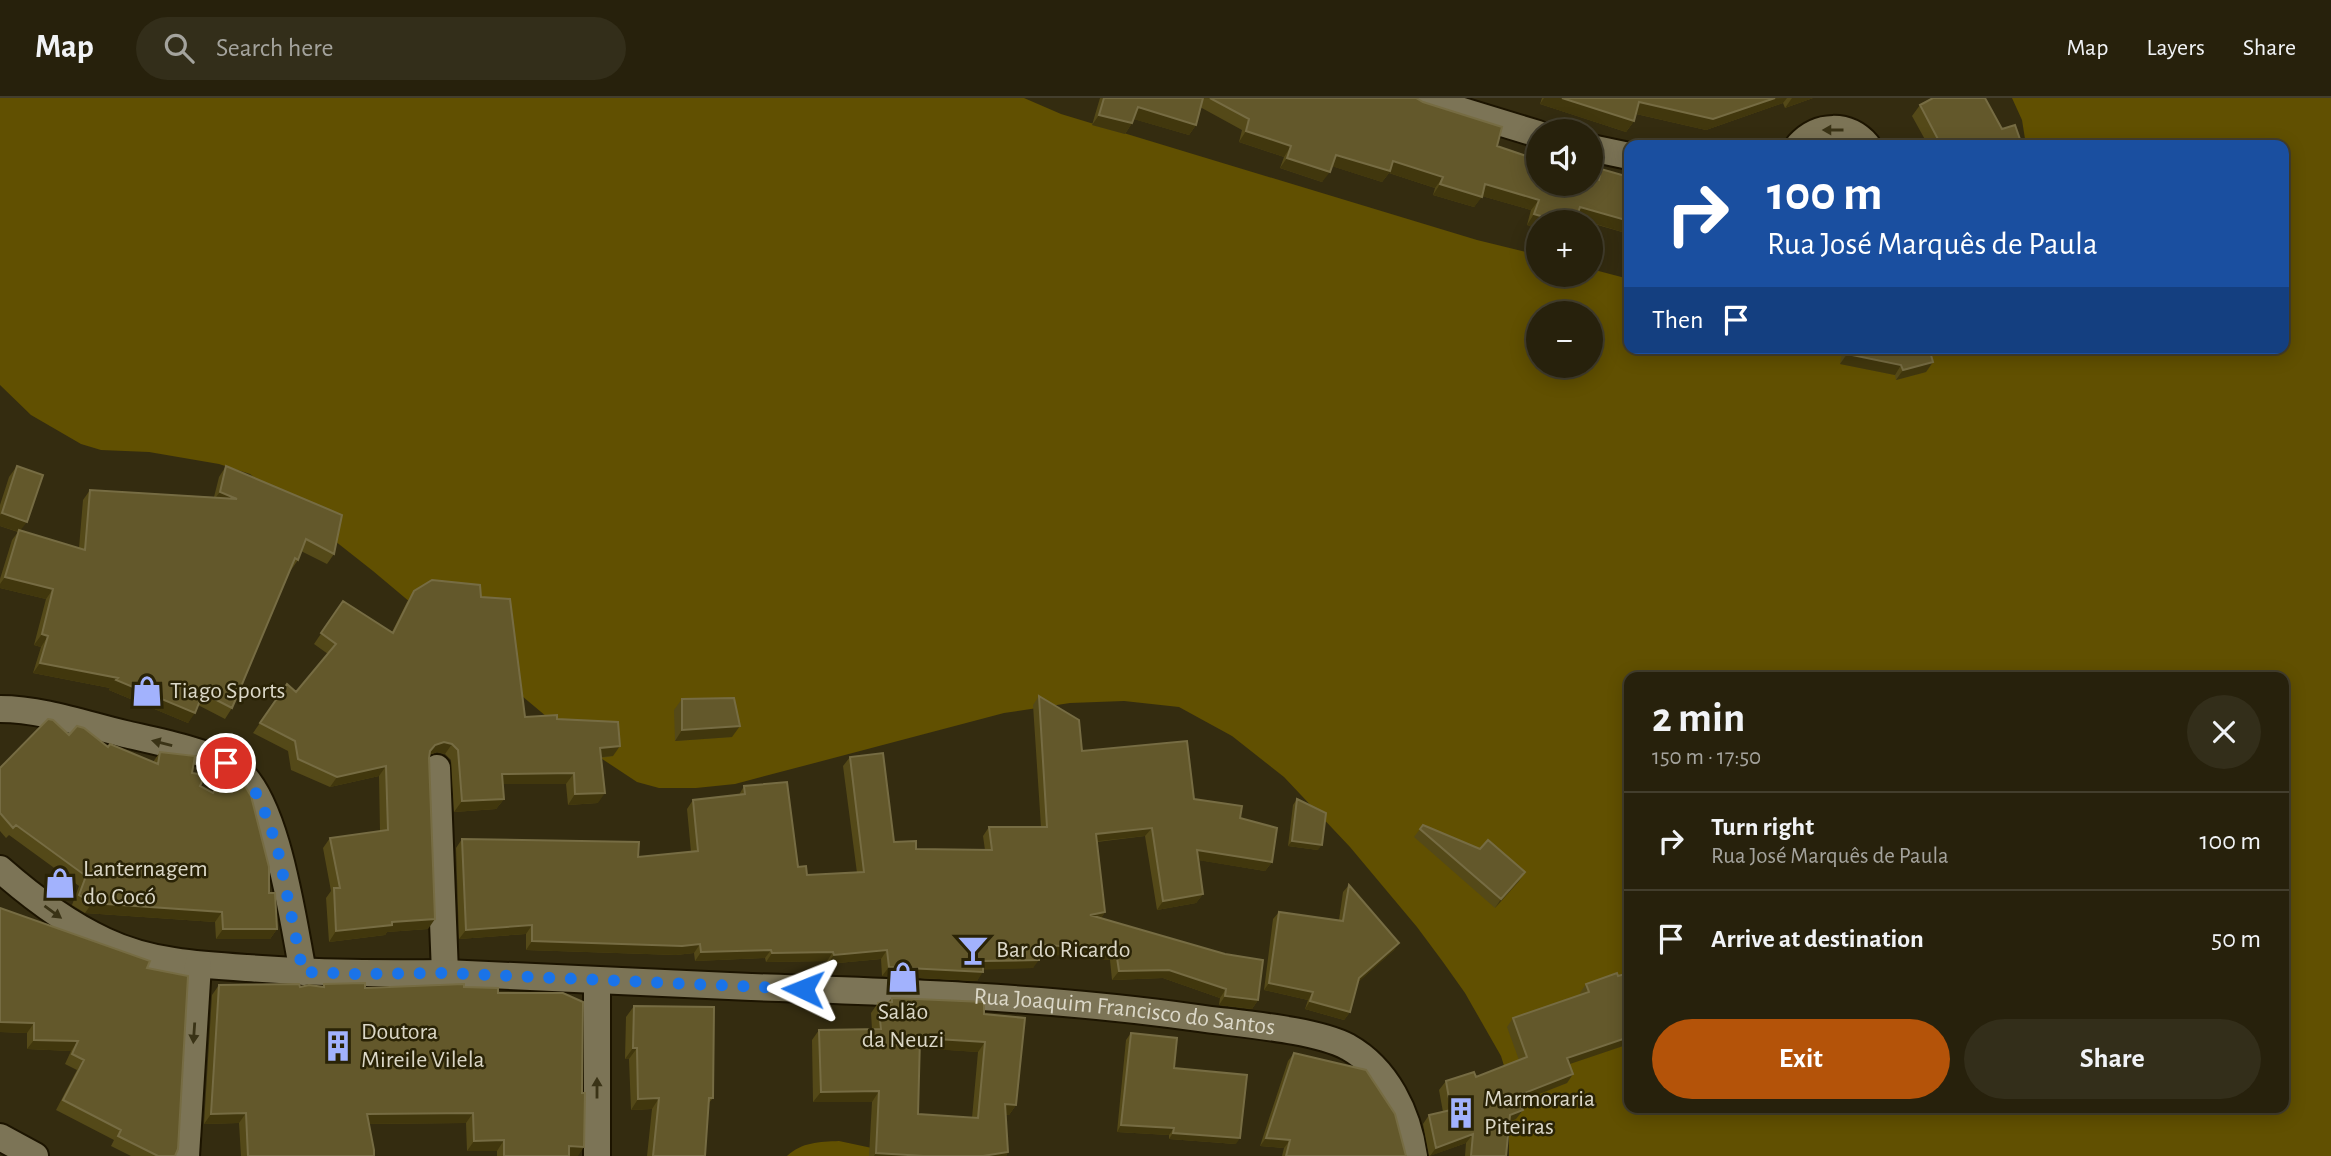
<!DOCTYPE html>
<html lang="en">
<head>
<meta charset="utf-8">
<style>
  body { margin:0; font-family:"Alegreya Sans",sans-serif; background:#332e1a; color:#f1f3f6; height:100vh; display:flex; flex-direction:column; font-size:26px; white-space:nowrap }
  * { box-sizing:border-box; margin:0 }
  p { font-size:23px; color:#a4a39d }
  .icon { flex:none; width:38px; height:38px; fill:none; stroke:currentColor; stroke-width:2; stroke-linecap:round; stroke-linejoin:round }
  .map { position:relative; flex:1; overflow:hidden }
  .sheet { position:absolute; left:1624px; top:574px; width:665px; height:441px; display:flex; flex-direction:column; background:#27210c; border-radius:14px; box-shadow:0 4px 18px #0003,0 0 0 2px #433e2d }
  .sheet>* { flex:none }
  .guide { position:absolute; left:1624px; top:42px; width:665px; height:214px; border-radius:14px; box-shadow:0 4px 18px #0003,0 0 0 2px #433e2d; background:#1a4fa0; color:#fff; overflow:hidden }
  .buttons { position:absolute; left:1526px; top:21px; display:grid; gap:14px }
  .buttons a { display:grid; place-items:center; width:77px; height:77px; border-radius:50%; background:#27210c; box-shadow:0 4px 18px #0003,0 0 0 2px #433e2d; font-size:35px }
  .pin { position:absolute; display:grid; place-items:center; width:60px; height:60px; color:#fff; margin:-30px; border:4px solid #fff; border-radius:50%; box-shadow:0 2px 7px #0007 }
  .me { position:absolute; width:77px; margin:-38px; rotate:272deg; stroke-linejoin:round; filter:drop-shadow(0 0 5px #0008) }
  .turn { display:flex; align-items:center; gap:24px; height:147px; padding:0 28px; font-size:32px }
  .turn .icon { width:91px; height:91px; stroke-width:2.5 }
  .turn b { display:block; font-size:49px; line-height:60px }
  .then { display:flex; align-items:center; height:66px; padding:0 28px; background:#0003; gap:14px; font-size:26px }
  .round { display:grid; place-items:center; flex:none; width:74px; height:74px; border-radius:37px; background:#332e1a }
  .headline { display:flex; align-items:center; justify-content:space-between; height:119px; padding:0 28px }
  h1 { font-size:42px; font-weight:700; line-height:52px }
  .cta { display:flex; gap:14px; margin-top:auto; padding:14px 28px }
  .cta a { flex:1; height:80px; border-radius:42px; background:#b45309; color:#fff; font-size:28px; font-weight:700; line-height:80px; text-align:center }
  .cta a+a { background:#332e1a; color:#f1f3f6 }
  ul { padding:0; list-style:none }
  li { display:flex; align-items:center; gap:21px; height:98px; padding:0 28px; border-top:2px solid #433e2d }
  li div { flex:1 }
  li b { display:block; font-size:26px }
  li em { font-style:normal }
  header { display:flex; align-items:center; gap:42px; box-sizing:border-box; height:98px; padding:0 35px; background:#27210c; border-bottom:2px solid #433e2d }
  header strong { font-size:33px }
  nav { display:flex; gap:38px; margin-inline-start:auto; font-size:24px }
  .search { width:490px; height:63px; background:#332e1a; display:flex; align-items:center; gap:18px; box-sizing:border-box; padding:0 24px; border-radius:38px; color:#a4a39d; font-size:26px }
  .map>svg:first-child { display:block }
  .green { fill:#615001; fill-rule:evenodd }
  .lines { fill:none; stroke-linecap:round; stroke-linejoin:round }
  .street-casing { stroke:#1c1400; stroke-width:30 }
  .street { stroke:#7c7456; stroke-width:26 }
  .wall { fill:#544918; fill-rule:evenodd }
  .shaded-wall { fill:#41370d }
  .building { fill:#63582b; stroke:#766c43; stroke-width:2; fill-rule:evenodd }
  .oneway { fill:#3a3316 }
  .route { stroke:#1a73e8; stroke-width:12; stroke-dasharray:0 21.6 }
  .labels { text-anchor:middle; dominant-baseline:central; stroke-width:5; stroke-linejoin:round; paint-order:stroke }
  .poi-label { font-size:24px; fill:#dbd7c7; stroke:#2a2306; text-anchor:start }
  .street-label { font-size:24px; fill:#dbd7c7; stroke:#2a2306 }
</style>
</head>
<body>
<header>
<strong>Map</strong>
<div class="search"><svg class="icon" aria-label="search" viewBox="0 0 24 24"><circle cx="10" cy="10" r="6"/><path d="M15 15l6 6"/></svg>Search here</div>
<nav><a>Map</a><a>Layers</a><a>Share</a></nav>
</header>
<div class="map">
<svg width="2331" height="1058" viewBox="0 0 2331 1058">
  <rect width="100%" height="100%" fill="#342c10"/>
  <path class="green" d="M 0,0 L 1024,0 L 1061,16 L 1477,142 L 1538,157 L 1538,177 L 1591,177 L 1591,171 L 1629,181 L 1629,250 L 2284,250 L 2284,47 L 2026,47 L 2022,22 L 2012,0 L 2331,0 L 2331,1058 L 1509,1058 L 1509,984 L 1501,958 L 1465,895 L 1443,864 L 1417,829 L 1350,749 L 1284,679 L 1232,638 L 1179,609 L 1124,603 L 1070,605 L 1004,615 L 735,686 L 696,690 L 659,690 L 637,684 L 578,645 L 373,473 L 250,376 L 219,366 L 149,354 L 101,352 L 81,346 L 31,317 L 0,287 ZM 1538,215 L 1591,215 L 1591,268 L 1538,268 ZM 1629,579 L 2284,579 L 2284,1010 L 1629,1010 Z
    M 839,1043 L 886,1053 L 898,1058 L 787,1058 C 802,1044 819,1044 839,1043 Z"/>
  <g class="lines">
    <defs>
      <g id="street">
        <path d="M 1420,0 L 1538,36"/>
        <path d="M 1799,47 C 1818,26 1848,25 1867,47"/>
        <path d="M 1591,50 L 1629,58"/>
        <path d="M 0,611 C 42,611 84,626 125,636 C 155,643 212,654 236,671 C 277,700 293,824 303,874"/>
        <path d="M 437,670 L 445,875"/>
        <path id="s1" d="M 0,771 C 33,800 66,825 105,843 C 149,864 199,867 247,870 C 313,875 378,876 445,875 C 547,880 649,885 751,889 C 900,894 1050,899 1198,920 C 1239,926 1314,931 1348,949 C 1387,971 1408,1015 1414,1058"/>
        <path d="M 0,1039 L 35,1058"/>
        <path d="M 186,1058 L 198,867"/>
        <path d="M 597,1058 L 597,883"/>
      </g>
    </defs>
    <use href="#street" class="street-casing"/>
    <use href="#street" class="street"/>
  </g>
  <path class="wall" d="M 1100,0 L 1416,0 L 1497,48 L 1595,80 L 1601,71 L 1629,79 L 1629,136 L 1577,121 L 1538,124 L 1538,130 L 1527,127 L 1531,112 L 1482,98 L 1474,109 L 1433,97 L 1435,90 L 1389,75 L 1382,84 L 1332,68 L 1322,84 L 1280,70 L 1284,59 L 1239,44 L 1242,32 L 1200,9 L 1196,27 L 1189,37 L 1134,21 L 1132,25 L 1125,36 L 1092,27 Z
    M 1542,0 L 1813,0 L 1785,10 L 1783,5 L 1706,32 L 1636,16 L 1634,23 L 1626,34 L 1540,6 Z
    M 1920,7 L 2002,31 L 2022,47 L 1928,47 L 1912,18 Z
    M 1843,250 L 1929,250 L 1933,264 L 1926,274 L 1896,282 L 1895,277 L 1840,266 Z
    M 17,368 L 21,433 L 79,450 L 83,402 L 90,392 L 214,399 L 219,379 L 226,368 L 334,456 L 327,466 L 301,453 L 298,462 L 291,472 L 290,471 L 232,610 L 225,621 L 198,607 L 188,625 L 109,592 L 110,590 L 33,575 L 41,549 L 34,547 L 46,501 L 0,490 L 0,481 L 12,442 L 18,434 L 0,428 L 0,407 L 9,379 Z
    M 414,493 L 481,499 L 525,619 L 557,621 L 613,658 L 601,660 L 598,705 L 568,707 L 566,686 L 503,686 L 504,701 L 496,711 L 454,714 L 451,662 L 445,656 L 437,654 L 429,657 L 428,831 L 387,834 L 385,837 L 329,844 L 326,800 L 331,793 L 323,750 L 330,740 L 380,733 L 379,678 L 330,689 L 291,672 L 288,653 L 253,635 L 287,586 L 296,594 L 328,556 L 314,546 L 343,503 L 392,534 L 407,504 Z
    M 1039,598 L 1082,653 L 1240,720 L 1272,764 L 1265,773 L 1199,762 L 1203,796 L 1196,805 L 1157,812 L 1145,738 L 1097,744 L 1105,814 L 1101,820 L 1258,902 L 1252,911 L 1219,907 L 1220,900 L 1163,880 L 1112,882 L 1110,862 L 1039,855 L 1033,870 L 983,871 L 977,883 L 882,878 L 881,861 L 827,866 L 827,863 L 766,864 L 765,860 L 695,863 L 694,855 L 676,857 L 526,852 L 526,836 L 459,841 L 456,750 L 462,741 L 638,759 L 691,754 L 687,711 L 693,702 L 739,697 L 744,688 L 798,769 L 807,777 L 857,775 L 843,668 L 850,659 L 894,744 L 916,751 L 985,752 L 983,738 L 989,729 L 1041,729 L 1033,607 Z
    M 682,601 L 732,639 L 675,643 L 674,612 Z
    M 69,637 L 153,664 L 160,654 L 192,675 L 269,795 L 277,831 L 270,841 L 216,841 L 215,824 L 85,815 L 72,807 L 79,788 L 9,737 L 6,740 L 0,733 L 0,670 Z
    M 1297,701 L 1318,752 L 1288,748 L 1293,707 Z
    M 1423,727 L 1519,783 L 1495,810 L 1414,739 Z
    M 1349,787 L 1399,845 L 1394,852 L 1358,884 L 1350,914 L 1344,922 L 1305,911 L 1308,902 L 1264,892 L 1273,821 L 1279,814 L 1339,822 L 1343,794 Z
    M 0,810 L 147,870 L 175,1058 L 131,1058 L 111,1048 L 114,1042 L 56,1012 L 77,972 L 65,966 L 71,953 L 27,951 L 27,935 L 0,934 Z
    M 1629,875 L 1629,946 L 1569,966 L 1573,976 L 1567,985 L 1519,1004 L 1523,1012 L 1516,1021 L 1510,1023 L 1506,1058 L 1465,1058 L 1466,1045 L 1429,1058 L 1423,1026 L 1429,1017 L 1443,1014 L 1439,992 L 1446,983 L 1476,979 L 1519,962 L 1507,929 L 1513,920 L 1581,897 L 1580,895 L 1586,886 Z
    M 324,886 L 365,890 L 464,889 L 498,895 L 578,1058 L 497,1058 L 497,1053 L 467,1053 L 466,1025 L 369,1026 L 374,1058 L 241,1058 L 239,1025 L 204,1026 L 212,897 L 219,887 L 300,889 L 322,889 Z
    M 892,900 L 984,916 L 1016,1007 L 1009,1017 L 1006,1017 L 1008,1054 L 1006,1058 L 869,1058 L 872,1004 L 813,1004 L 812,942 L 819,932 L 872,931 L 871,915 L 878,905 L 888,904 ZM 920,950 L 978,954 L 972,1020 L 918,1016 Z
    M 634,908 L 713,1000 L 708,1006 L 705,1058 L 647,1058 L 652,1011 L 631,1012 L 629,961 L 625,961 L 626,919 Z
    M 1131,935 L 1174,970 L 1236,1046 L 1169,1041 L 1169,1037 L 1117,1034 L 1126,942 Z
    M 1294,955 L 1406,1058 L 1282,1058 L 1284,1050 L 1260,1048 L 1288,963 Z"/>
  <path class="shaded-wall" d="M 1544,0 L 1562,0 L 1634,23 L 1626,34 L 1540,6 Z
    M 1787,0 L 1783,5 L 1706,32 L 1632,15 L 1639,4 Z
    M 1792,0 L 1813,0 L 1785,10 Z
    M 1138,9 L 1196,27 L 1189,37 L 1130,20 Z
    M 1099,17 L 1132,25 L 1125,36 L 1092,27 Z
    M 1246,33 L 1291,48 L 1284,59 L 1239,44 Z
    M 1949,42 L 1945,47 L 1939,47 L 1940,45 Z
    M 1336,57 L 1393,63 L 1443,79 L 1435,90 L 1389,75 L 1382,84 L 1328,67 Z
    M 1287,60 L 1330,74 L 1322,84 L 1280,70 Z
    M 1440,86 L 1482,99 L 1474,109 L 1433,97 Z
    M 1485,86 L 1539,102 L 1531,112 L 1478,97 Z
    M 1580,109 L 1629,123 L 1629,136 L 1573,119 Z
    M 1534,116 L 1561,124 L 1538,124 L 1538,130 L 1527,127 Z
    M 1847,256 L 1901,267 L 1895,277 L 1840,266 Z
    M 1933,264 L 1926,274 L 1896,282 L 1903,272 Z
    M 220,394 L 237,401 L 212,404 Z
    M 2,415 L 27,424 L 19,434 L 0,428 L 0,417 Z
    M 5,479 L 53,491 L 46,501 L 0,490 L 0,486 Z
    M 42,536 L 48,538 L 41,549 L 34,547 Z
    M 40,565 L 118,580 L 195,615 L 188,625 L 109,592 L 110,590 L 33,575 Z
    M 740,628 L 732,639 L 675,643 L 682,632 Z
    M 444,644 L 452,646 L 445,656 L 437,654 L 428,657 L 423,663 L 435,647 Z
    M 620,648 L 613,658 L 592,660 L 600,650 Z
    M 386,668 L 379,678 L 330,689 L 337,679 Z
    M 574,675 L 566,686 L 495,686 L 502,676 Z
    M 605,695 L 598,705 L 568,707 L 575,696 Z
    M 504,701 L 496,711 L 454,714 L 462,703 Z
    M 1152,730 L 1145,738 L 1090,744 L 1096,736 Z
    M 1292,743 L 1322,747 L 1318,752 L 1288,748 Z
    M 1197,752 L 1272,764 L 1265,773 L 1191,761 Z
    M 1525,774 L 1519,783 L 1495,810 L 1501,801 Z
    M 1203,796 L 1196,805 L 1157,812 L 1163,803 Z
    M 92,805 L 222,814 L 215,824 L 85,815 Z
    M 1105,814 L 1099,823 L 1090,817 Z
    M 435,821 L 428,831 L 387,834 L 385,837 L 329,844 L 336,833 L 392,824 Z
    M 532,827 L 526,836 L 459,841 L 466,832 Z
    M 223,831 L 277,831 L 270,841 L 216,841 Z
    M 532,843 L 700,846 L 694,855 L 676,857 L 526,852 Z
    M 1399,845 L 1394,852 L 1354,888 L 1359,880 Z
    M 1038,846 L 1116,853 L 1110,862 L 1032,855 Z
    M 771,852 L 765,860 L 695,863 L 701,854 Z
    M 887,852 L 881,861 L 827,866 L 834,857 Z
    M 833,854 L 827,863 L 766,864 L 772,855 Z
    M 1039,862 L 1033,870 L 977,872 L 983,863 Z
    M 889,869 L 983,874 L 977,883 L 882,878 Z
    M 1169,872 L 1226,891 L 1220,900 L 1163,880 L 1112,882 L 1119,873 Z
    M 1269,885 L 1313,894 L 1308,902 L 1264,892 Z
    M 1225,898 L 1258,902 L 1252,911 L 1219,907 Z
    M 1310,903 L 1350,914 L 1344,922 L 1305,911 Z
    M 0,924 L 34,925 L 27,935 L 0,934 Z
    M 1629,939 L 1629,946 L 1561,969 L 1567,960 Z
    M 920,940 L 985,944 L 978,954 L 913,950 Z
    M 34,942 L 78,943 L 71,953 L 27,951 Z
    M 633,950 L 637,950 L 629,961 L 625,961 Z
    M 1573,976 L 1567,985 L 1511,1007 L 1517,998 Z
    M 879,993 L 872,1004 L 813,1004 L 821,994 Z
    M 659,1000 L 652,1011 L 631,1012 L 638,1001 Z
    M 1005,1006 L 1016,1007 L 1009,1017 L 998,1016 Z
    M 1523,1012 L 1516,1021 L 1504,1026 L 1510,1017 Z
    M 246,1015 L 239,1025 L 204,1026 L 211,1016 Z
    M 473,1015 L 466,1025 L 360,1026 L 367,1016 Z
    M 1121,1027 L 1174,1030 L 1169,1037 L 1117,1034 Z
    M 1173,1035 L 1240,1040 L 1236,1046 L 1169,1041 Z
    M 1473,1036 L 1466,1045 L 1430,1058 L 1436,1050 Z
    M 1266,1040 L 1290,1042 L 1284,1050 L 1260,1048 Z
    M 504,1042 L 497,1053 L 467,1053 L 474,1043 Z
    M 569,1048 L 584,1049 L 578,1058 L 562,1058 Z
    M 1008,1054 L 1006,1058 L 983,1058 Z
    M 876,1055 L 924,1058 L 874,1058 Z"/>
  <path class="building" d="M 1104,0 L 1203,0 L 1196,27 L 1138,9 L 1132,25 L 1099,17 Z
    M 1210,0 L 1416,0 L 1423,4 L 1502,29 L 1497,48 L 1538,62 L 1538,86 L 1591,86 L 1591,79 L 1599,82 L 1601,71 L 1629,79 L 1629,123 L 1580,109 L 1575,124 L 1561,124 L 1534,116 L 1539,102 L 1485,86 L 1482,99 L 1440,86 L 1443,79 L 1393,63 L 1390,73 L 1336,57 L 1330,74 L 1287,60 L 1291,48 L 1246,33 L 1249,21 Z
    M 1562,0 L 1775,0 L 1713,21 L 1639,4 L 1634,23 Z
    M 1933,0 L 1985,0 L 2002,31 L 2015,27 L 2022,47 L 1950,47 L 1949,42 L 1940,45 L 1920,7 Z
    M 1848,250 L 1929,250 L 1933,264 L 1903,272 L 1901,267 L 1847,256 Z
    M 17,368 L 43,377 L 27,424 L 2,415 Z
    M 226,368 L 342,417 L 334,456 L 306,441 L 298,462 L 295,460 L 232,610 L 203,595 L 195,615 L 116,582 L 118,580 L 40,565 L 48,538 L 42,536 L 53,491 L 5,479 L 19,432 L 85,452 L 90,392 L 237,401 L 220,394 Z
    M 432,482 L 480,487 L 481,499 L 510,501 L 525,619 L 557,617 L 557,621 L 618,624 L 620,648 L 600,650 L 605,695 L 575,696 L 574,675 L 502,676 L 504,701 L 462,703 L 458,652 L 452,646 L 444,644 L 435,647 L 430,653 L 429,660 L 435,821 L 392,824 L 392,827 L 336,833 L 334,790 L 340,790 L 330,740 L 388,732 L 386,668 L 337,679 L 298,661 L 295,643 L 260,625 L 287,586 L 296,594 L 336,546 L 321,535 L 343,503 L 393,535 L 414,493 Z
    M 1039,598 L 1079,622 L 1082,653 L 1187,643 L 1194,701 L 1242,708 L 1240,720 L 1277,730 L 1272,764 L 1197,752 L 1203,796 L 1163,803 L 1152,730 L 1096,736 L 1105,814 L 1090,817 L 1225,856 L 1263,862 L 1258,902 L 1225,898 L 1226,891 L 1169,872 L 1119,873 L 1116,853 L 1038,846 L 1039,862 L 983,863 L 983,874 L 889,869 L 887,852 L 834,857 L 833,854 L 772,855 L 771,852 L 701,854 L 700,846 L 682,848 L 532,843 L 532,827 L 466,832 L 462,741 L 639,744 L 638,759 L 698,753 L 693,702 L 745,696 L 744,688 L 787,684 L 798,769 L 806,768 L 807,777 L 864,774 L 850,659 L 883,655 L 894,744 L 916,743 L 916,751 L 992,752 L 989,729 L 1047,729 Z
    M 734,600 L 740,628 L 682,632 L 682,601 Z
    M 48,621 L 53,622 L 69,637 L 77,628 L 84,630 L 108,649 L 110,646 L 158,666 L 160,654 L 195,658 L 192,675 L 205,677 L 200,688 L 213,695 L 223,680 L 242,683 L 251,698 L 269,769 L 269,795 L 275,795 L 277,831 L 223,831 L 222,814 L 92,805 L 79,797 L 86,778 L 16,727 L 13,730 L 0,715 L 0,670 Z
    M 1297,701 L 1326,715 L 1322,747 L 1292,743 Z
    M 1423,727 L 1480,751 L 1488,742 L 1525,774 L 1501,801 L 1420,731 Z
    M 1349,787 L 1399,845 L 1359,880 L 1350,914 L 1310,903 L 1313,894 L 1269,885 L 1279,814 L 1343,823 Z
    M 0,810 L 150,863 L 147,870 L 188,878 L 178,1051 L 175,1058 L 158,1058 L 118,1038 L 121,1032 L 63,1002 L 84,962 L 72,956 L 78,943 L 34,942 L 34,925 L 0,924 Z
    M 1617,875 L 1618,878 L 1629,875 L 1629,939 L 1567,960 L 1573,976 L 1517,998 L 1523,1012 L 1510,1017 L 1506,1058 L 1471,1058 L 1473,1036 L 1436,1050 L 1429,1017 L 1451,1012 L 1446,983 L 1474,974 L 1476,979 L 1527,959 L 1513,920 L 1589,894 L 1586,886 Z
    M 365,885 L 365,890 L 464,886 L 464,889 L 498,890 L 498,895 L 563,895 L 583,904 L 582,995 L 585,995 L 584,1049 L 569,1048 L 569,1058 L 504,1058 L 504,1042 L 474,1043 L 473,1015 L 367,1016 L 374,1052 L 374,1058 L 248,1058 L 246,1015 L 211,1016 L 219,887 L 299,886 L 300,889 L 309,887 L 324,889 L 324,886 Z
    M 892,900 L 984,904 L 984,916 L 1025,920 L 1016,1007 L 1005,1006 L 1008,1054 L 983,1058 L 924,1058 L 876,1055 L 879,993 L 821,994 L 819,932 L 881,931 L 878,905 L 892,904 ZM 920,940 L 985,944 L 978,1020 L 918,1016 Z
    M 634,908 L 714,909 L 713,1000 L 709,1000 L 705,1058 L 653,1058 L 659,1000 L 638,1001 L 637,950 L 633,950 Z
    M 1131,935 L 1177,940 L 1174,970 L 1247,977 L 1240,1040 L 1173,1035 L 1174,1030 L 1121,1027 Z
    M 1294,955 L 1366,972 L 1395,1016 L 1406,1058 L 1286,1058 L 1290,1042 L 1266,1040 Z"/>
  <defs><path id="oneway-solid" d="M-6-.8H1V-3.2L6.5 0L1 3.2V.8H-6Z" transform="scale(1.75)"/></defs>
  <g class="oneway">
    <use href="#oneway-solid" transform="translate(1833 32) rotate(180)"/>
    <use href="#oneway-solid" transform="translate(162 645) rotate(-166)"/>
    <use href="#oneway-solid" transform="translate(53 814) rotate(36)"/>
    <use href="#oneway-solid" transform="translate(194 935) rotate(94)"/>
    <use href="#oneway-solid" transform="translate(597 990) rotate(-90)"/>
  </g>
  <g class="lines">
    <path class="route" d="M 226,665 L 244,678 L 260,701 L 277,748 L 303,874 L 357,876 L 445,875 L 803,891"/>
  </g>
  <defs>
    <symbol id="shop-bare" viewBox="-9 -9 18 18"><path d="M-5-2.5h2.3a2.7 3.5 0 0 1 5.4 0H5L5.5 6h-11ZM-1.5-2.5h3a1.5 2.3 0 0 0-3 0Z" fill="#a2b2fd" stroke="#2a2306" stroke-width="2.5" paint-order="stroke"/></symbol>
    <symbol id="bar-bare" viewBox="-9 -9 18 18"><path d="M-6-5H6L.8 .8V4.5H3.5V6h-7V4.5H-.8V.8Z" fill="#a2b2fd" stroke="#2a2306" stroke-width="2.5" paint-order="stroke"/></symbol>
    <symbol id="building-bare" viewBox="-9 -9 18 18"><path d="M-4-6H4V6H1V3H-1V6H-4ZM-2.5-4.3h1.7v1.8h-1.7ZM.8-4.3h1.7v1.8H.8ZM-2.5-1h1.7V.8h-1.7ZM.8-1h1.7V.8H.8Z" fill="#a2b2fd" stroke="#2a2306" stroke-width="2.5" paint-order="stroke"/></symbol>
  </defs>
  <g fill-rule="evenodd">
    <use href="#shop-bare" x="125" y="571" width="44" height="44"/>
    <use href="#shop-bare" x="38" y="763" width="44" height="44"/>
    <use href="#bar-bare" x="951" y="830" width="44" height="44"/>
    <use href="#shop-bare" x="881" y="857" width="44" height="44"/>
    <use href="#building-bare" x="316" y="926" width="44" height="44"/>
    <use href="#building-bare" x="1439" y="993" width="44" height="44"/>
  </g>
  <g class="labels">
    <g class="poi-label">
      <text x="170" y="593">Tiago Sports</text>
      <text x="83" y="771">Lanternagem<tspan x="83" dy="28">do Cocó</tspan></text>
      <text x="996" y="852">Bar do Ricardo</text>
      <text x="903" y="914" text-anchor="middle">Salão<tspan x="903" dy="28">da Neuzi</tspan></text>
      <text x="361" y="934">Doutora<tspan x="361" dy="28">Mireile Vilela</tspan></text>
      <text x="1484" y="1001">Marmoraria<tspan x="1484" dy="28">Piteiras</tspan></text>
    </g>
    <g class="street-label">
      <text stroke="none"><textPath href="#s1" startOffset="1152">Rua Joaquim Francisco do Santos</textPath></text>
    </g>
  </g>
</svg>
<div class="buttons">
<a><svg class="icon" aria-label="sound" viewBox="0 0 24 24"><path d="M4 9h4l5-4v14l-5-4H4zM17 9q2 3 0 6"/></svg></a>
<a>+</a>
<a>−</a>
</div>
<div class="pin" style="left:226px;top:665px;background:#d93025"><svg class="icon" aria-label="arrive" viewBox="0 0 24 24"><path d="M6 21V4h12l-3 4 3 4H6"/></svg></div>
<svg class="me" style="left:803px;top:891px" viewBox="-20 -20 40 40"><path d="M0-17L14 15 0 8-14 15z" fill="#1a73e8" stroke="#fff" stroke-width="4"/></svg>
<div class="guide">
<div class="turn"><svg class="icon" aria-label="right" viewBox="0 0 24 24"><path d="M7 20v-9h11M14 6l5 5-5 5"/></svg><div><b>100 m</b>Rua José Marquês de Paula</div></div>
<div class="then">Then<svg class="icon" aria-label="arrive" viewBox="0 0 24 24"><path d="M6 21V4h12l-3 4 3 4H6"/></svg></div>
</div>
<section class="sheet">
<div class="headline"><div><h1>2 min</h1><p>150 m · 17:50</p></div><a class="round"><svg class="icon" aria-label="close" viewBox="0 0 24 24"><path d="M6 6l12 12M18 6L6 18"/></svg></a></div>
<ul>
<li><svg class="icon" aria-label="right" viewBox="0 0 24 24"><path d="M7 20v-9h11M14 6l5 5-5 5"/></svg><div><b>Turn right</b><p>Rua José Marquês de Paula</p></div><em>100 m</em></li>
<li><svg class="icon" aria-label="arrive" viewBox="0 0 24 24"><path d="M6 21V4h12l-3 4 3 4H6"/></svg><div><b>Arrive at destination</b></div><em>50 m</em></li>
</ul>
<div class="cta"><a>Exit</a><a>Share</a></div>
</section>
</div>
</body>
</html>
